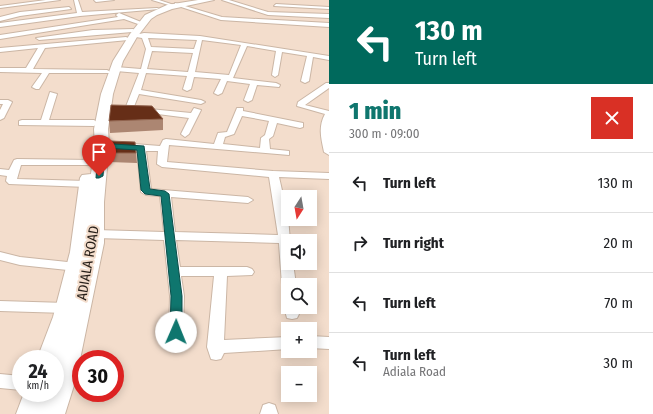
<!DOCTYPE html>
<html lang="en">
<head>
<meta charset="utf-8">
<style>
  body { margin:0; font-family:"Fira Sans Condensed",sans-serif; background:#f6f6f6; color:#202124; height:100vh; display:flex; flex-direction:column; font-size:15px; white-space:nowrap }
  * { box-sizing:border-box; margin:0 }
  p { font-size:13px; color:#757577 }
  .icon { flex:none; width:22px; height:22px; fill:none; stroke:currentColor; stroke-width:2; stroke-linecap:round; stroke-linejoin:round }
  .map { position:relative; flex:1; overflow:hidden }
  .details { display:flex; flex-direction:column; background:#fff; width:324px }
  .details>* { flex:none }
  .banner { background:#00695c; color:#fff; overflow:hidden }
  .needle { width:26px; rotate:191deg }
  .fabs { position:absolute; left:281px; top:190px; display:grid; gap:8px }
  .fabs a { display:grid; place-items:center; width:36px; height:36px; border-radius:0px; background:#fff; box-shadow:0 2px 10px #0003; font-size:20px }
  .speed { position:absolute; left:12px; top:350px; display:flex; gap:8px; font-size:20px; font-weight:700; text-align:center }
  .speed>* { display:grid; place-content:center; width:52px; height:52px; border-radius:50%; background:#fff; box-shadow:0 2px 10px #0003; line-height:1 }
  .speed small { font-size:10px; font-weight:400 }
  .speed .limit { border:6px solid #d22; background:#fff; color:#111 }
  .pin { position:absolute; display:grid; place-items:center; width:34px; height:34px; color:#fff; margin:-41px -17px; border-radius:50% 50% 50% 0; rotate:-45deg; box-shadow:0 0 4px #0007 }
  .pin .icon { rotate:45deg }
  .me { position:absolute; width:44px; margin:-22px; rotate:1deg; stroke-linejoin:round; filter:drop-shadow(0 0 3px #0008) }
  .turn { display:flex; align-items:center; gap:14px; height:84px; padding:0 20px; font-size:18px }
  .turn .icon { width:52px; height:52px; stroke-width:2.5 }
  .turn b { display:block; font-size:28px; line-height:34px }
  .round { display:grid; place-items:center; flex:none; width:42px; height:42px; border-radius:0px; background:#f6f6f6 }
  .overview { display:flex; align-items:center; justify-content:space-between; height:68px; padding:0 20px }
  h1 { font-size:24px; font-weight:800; line-height:30px; color:#0f766e }
  ul { padding:0; list-style:none }
  li { display:flex; align-items:center; gap:12px; height:60px; padding:0 20px; border-top:1px solid #e0e0e0 }
  li div { flex:1 }
  li b { display:block; font-size:15px }
  li em { font-style:normal }
  main { display:flex; flex:1; min-height:0 }
  .map>svg:first-child { display:block }
  .lines { fill:none; stroke-linecap:round; stroke-linejoin:round }
  .minor-casing { stroke:#cbb6a5; stroke-width:2 }
  .primary-casing { stroke:#cbb6a5; stroke-width:2 }
  .minor { fill:#fff; fill-rule:evenodd }
  .primary { fill:#fff; fill-rule:evenodd }
  .wall { fill:#ac8672 }
  .building { fill:#662e17; stroke:#90624d }
  .route { fill:#0f766e; stroke:#0a4d48 }
  .labels { text-anchor:middle; dominant-baseline:central; stroke-width:4; stroke-linejoin:round; paint-order:stroke }
  .street-label { font-size:14px; fill:#271f19; stroke:#f3ddcc }
</style>
</head>
<body>
<main>
<div class="map">
<svg width="329" height="414" viewBox="0 0 329 414">
  <rect width="100%" height="100%" fill="#f3ddcc"/>
  <g class="lines">
    <defs>
      <path id="minor" d="M 46,0 L 60,0 L 0,8 L 0,6 Z
        M 74,0 L 78,0 L 82,12 L 157,8 L 159,9 L 80,16 L 0,27 L 0,23 L 77,13 Z
        M 94,0 L 114,0 L 96,2 Z
        M 152,0 L 159,0 L 174,5 L 172,6 Z
        M 222,0 L 229,0 L 268,12 L 329,14 L 329,18 L 268,15 Z
        M 175,3 L 222,17 L 329,23 L 329,27 L 221,20 L 175,5 Z
        M 276,4 L 329,7 L 329,9 L 274,6 Z
        M 69,7 L 71,9 L 20,16 L 0,21 L 0,17 L 20,12 Z
        M 119,13 L 141,22 L 138,24 L 124,19 L 0,39 L 0,35 L 118,17 L 116,15 Z
        M 134,29 L 132,32 L 39,40 L 36,38 L 93,30 Z
        M 144,33 L 200,36 L 329,56 L 329,60 L 313,57 L 309,81 L 305,83 L 301,81 L 307,56 L 282,52 L 278,75 L 275,77 L 272,75 L 276,51 L 247,46 L 233,78 L 276,83 L 280,85 L 279,87 L 257,85 L 252,100 L 248,102 L 244,100 L 250,84 L 227,81 L 222,93 L 218,95 L 214,93 L 221,79 L 194,77 L 191,89 L 187,91 L 183,89 L 187,76 L 146,73 L 141,90 L 201,100 L 205,102 L 201,104 L 139,94 L 133,109 L 129,111 L 125,109 L 139,73 L 116,71 L 113,69 L 116,67 L 141,69 L 146,49 L 142,38 L 130,36 ZM 148,38 L 197,40 L 194,49 L 151,47 ZM 202,40 L 241,45 L 229,75 L 195,72 ZM 152,51 L 193,53 L 188,72 L 147,69 Z
        M 126,37 L 128,38 L 128,40 L 45,48 L 33,69 L 107,70 L 109,71 L 109,73 L 49,73 L 39,89 L 36,89 L 32,87 L 42,73 L 0,72 L 0,68 L 26,68 L 38,48 L 0,52 L 0,48 Z
        M 326,83 L 329,83 L 329,88 L 305,105 L 329,111 L 329,155 L 324,152 C 321,138 318,127 325,114 L 297,106 L 298,102 Z
        M 50,92 L 57,94 L 49,120 L 94,120 L 98,123 L 94,126 L 19,125 L 19,121 L 22,120 L 41,120 Z
        M 0,100 L 8,100 L 12,102 L 4,118 L 0,120 L 0,110 L 3,104 L 0,104 Z
        M 139,108 L 191,113 L 194,108 L 201,110 L 189,134 L 185,137 L 181,134 L 189,118 L 142,112 L 139,112 Z
        M 237,108 L 243,108 L 243,111 L 303,123 L 303,127 L 300,128 L 277,123 L 273,136 L 269,139 L 270,149 L 289,151 L 289,155 L 169,145 L 167,162 L 273,171 L 329,173 L 329,179 L 279,177 L 288,217 L 290,241 L 288,241 L 288,263 L 293,263 L 296,285 L 288,285 L 288,290 L 284,288 L 282,285 L 279,243 L 176,240 L 180,267 L 247,267 L 252,269 L 254,272 L 252,275 L 227,276 L 224,340 L 288,337 L 288,349 L 224,353 L 221,359 L 216,360 L 211,359 L 207,347 L 214,276 L 181,276 L 184,296 L 183,332 L 181,336 L 176,338 L 171,336 L 169,332 L 170,296 L 164,240 L 96,238 L 90,234 L 96,230 L 164,232 L 160,196 L 146,195 L 141,192 L 137,150 L 129,147 L 134,144 L 160,146 L 163,140 L 166,139 L 214,144 L 218,133 L 227,132 ZM 242,116 L 269,121 L 265,135 L 261,138 L 260,148 L 223,144 L 225,137 L 234,134 ZM 146,151 L 158,151 L 157,164 L 162,167 L 269,177 L 278,235 L 175,232 L 171,197 L 248,203 L 253,200 L 248,197 L 151,189 Z
        M 17,159 L 93,160 L 95,162 L 93,164 L 90,165 L 21,165 L 17,179 L 87,181 L 92,184 L 87,187 L 9,184 L 6,181 L 7,176 L 0,175 L 0,169 L 9,170 L 14,160 Z
        M 0,252 L 20,257 L 77,263 L 82,264 L 83,267 L 82,270 L 77,271 L 20,265 L 0,260 Z
        M 0,301 L 66,303 L 71,304 L 73,308 L 71,312 L 66,313 L 0,311 Z
        M 286,303 L 288,303 L 288,307 L 298,307 L 299,314 L 297,318 L 292,319 L 287,318 L 284,307 Z
        M 310,336 L 329,337 L 329,349 L 310,348 Z
        M 0,374 L 21,376 L 21,390 L 0,388 Z
        M 269,403 L 275,405 L 278,414 L 260,414 L 263,405 Z"/>
      <path id="primary" d="M 198,0 L 214,0 L 172,9 L 157,15 L 151,19 L 137,37 L 123,61 L 113,94 L 108,129 L 109,145 L 104,202 L 104,243 L 76,379 L 65,414 L 16,414 L 24,393 L 55,393 L 55,359 L 37,359 L 53,317 L 70,252 L 80,178 L 82,175 L 91,174 L 95,145 L 94,129 L 101,94 L 113,61 L 130,34 L 145,15 L 167,5 Z"/>
    </defs>
    <use href="#minor" class="minor-casing"/>
    <use href="#primary" class="primary-casing"/>
    <use href="#minor" class="minor"/>
    <use href="#primary" class="primary"/>
  </g>
  <path class="wall" d="M 163,119 L 163,130 L 110,133 L 109,121 Z
    M 108,153 L 136,153 L 137,163 L 109,162 Z"/>
  <path class="building" d="M 111,105 L 152,106 L 163,119 L 109,121 Z
    M 109,141 L 135,142 L 136,153 L 108,153 Z"/>
  <path class="route" d="M 99,143 L 144,146 L 150,189 L 165,191 L 169,194 L 182,296 L 182,332 L 180,335 L 176,337 L 172,335 L 170,332 L 171,296 L 161,196 L 145,194 L 141,190 L 137,150 L 105,148 L 103,176 L 99,178 L 96,178 Z"/>
  <g class="labels">
    <g class="street-label">
      <text transform="translate(88 263) rotate(-80)">ADIALA ROAD</text>
    </g>
  </g>
</svg>
<div class="fabs">
<a><svg class="needle" viewBox="-14 -14 28 28"><path d="M0-13l5 13h-10z" fill="#e53935"/><path d="M0 13l5-13h-10z" fill="#757577"/></svg></a>
<a><svg class="icon" aria-label="sound" viewBox="0 0 24 24"><path d="M4 9h4l5-4v14l-5-4H4zM17 9q2 3 0 6"/></svg></a>
<a><svg class="icon" aria-label="search" viewBox="0 0 24 24"><circle cx="10" cy="10" r="6"/><path d="M15 15l6 6"/></svg></a>
<a>+</a>
<a>−</a>
</div>
<div class="speed"><div>24<small>km/h</small></div><div class="limit">30</div></div>
<div class="pin" style="left:99px;top:176px;background:#d93025"><svg class="icon" aria-label="arrive" viewBox="0 0 24 24"><path d="M6 21V4h12l-3 4 3 4H6"/></svg></div>
<svg class="me" style="left:176px;top:332px" viewBox="-20 -20 40 40"><circle r="19" fill="#fff"/><path d="M0-13L10 11 0 6-10 11z" fill="#0f766e"/></svg>
</div>
<section class="details">
<div class="banner">
<div class="turn"><svg class="icon" aria-label="left" viewBox="0 0 24 24"><path d="M17 20v-9H6M10 6l-5 5 5 5"/></svg><div><b>130 m</b>Turn left</div></div>
</div>
<div class="overview"><div><h1>1 min</h1><p>300 m · 09:00</p></div><a class="round" style="background:#d93025;color:#fff"><svg class="icon" aria-label="close" viewBox="0 0 24 24"><path d="M6 6l12 12M18 6L6 18"/></svg></a></div>
<ul>
<li><svg class="icon" aria-label="left" viewBox="0 0 24 24"><path d="M17 20v-9H6M10 6l-5 5 5 5"/></svg><div><b>Turn left</b></div><em>130 m</em></li>
<li><svg class="icon" aria-label="right" viewBox="0 0 24 24"><path d="M7 20v-9h11M14 6l5 5-5 5"/></svg><div><b>Turn right</b></div><em>20 m</em></li>
<li><svg class="icon" aria-label="left" viewBox="0 0 24 24"><path d="M17 20v-9H6M10 6l-5 5 5 5"/></svg><div><b>Turn left</b></div><em>70 m</em></li>
<li><svg class="icon" aria-label="left" viewBox="0 0 24 24"><path d="M17 20v-9H6M10 6l-5 5 5 5"/></svg><div><b>Turn left</b><p>Adiala Road</p></div><em>30 m</em></li>
</ul>
</section>
</main>
</body>
</html>
